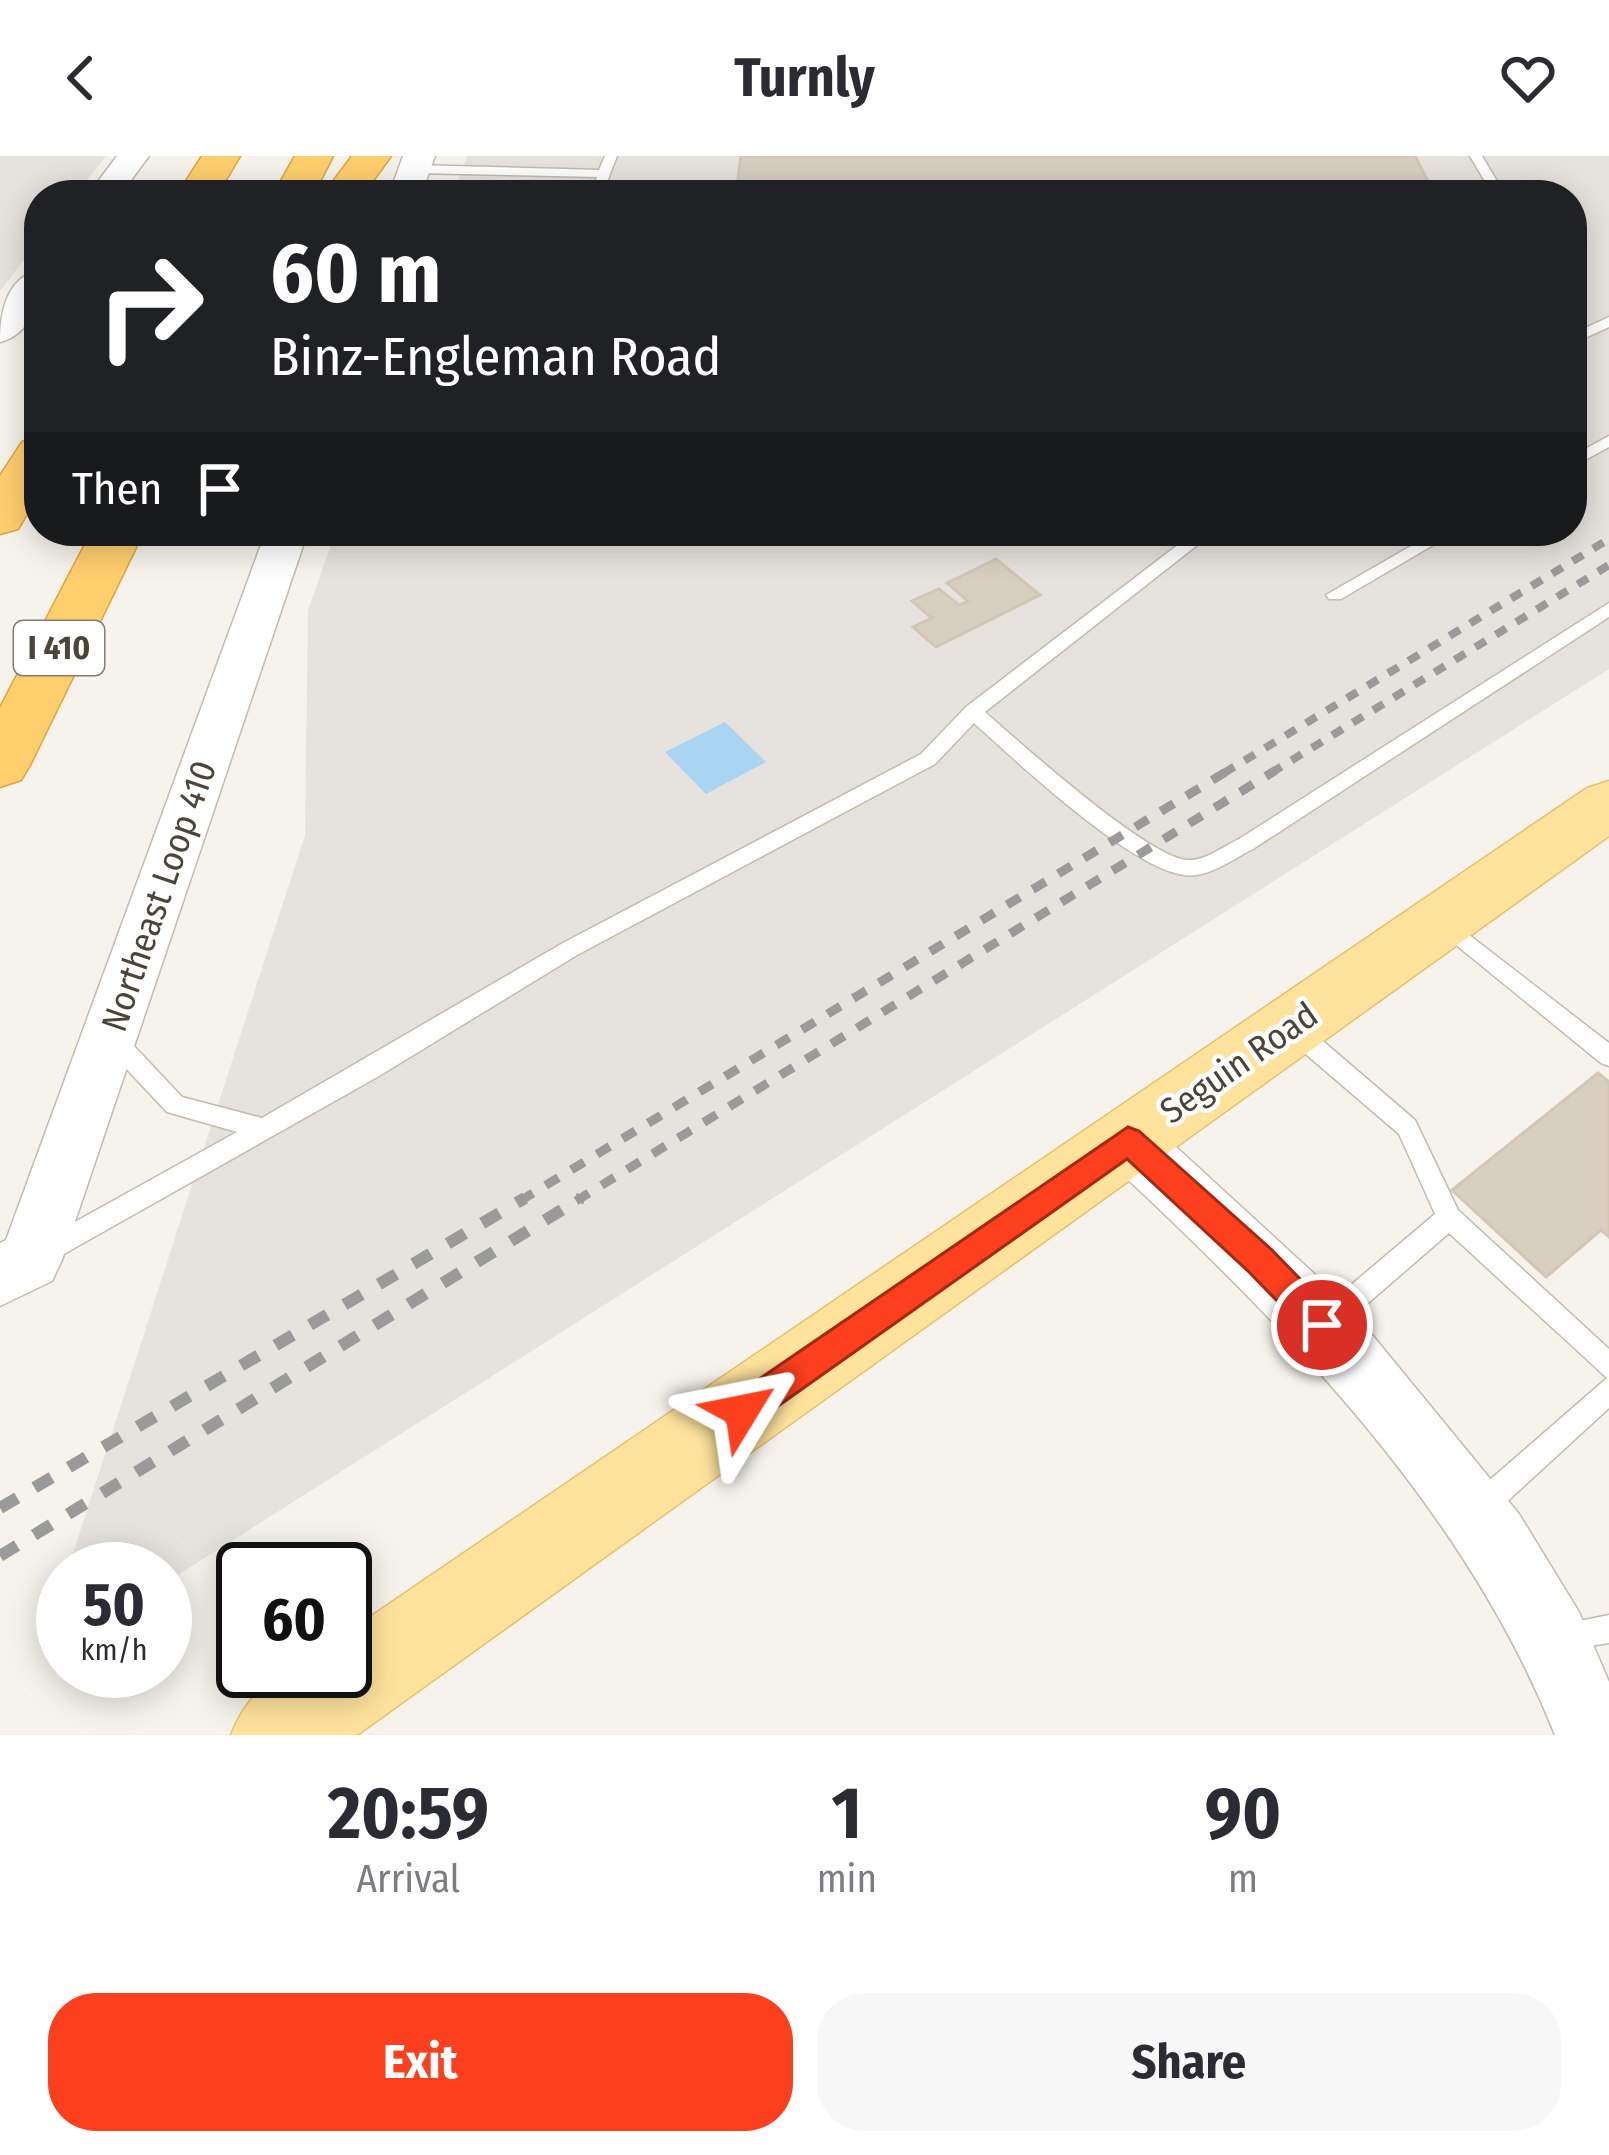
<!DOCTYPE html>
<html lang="en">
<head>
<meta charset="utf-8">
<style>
  body { margin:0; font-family:"Fira Sans Condensed",sans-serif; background:#f7f7f7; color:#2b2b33; height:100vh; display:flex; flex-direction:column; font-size:45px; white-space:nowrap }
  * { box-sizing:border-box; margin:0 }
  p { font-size:39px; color:#7c7c81 }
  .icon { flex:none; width:66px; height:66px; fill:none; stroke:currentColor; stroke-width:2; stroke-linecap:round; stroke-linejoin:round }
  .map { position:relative; height:1579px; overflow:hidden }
  .drawer { display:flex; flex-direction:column; background:#fff; flex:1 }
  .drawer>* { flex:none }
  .top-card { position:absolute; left:24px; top:24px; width:1563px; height:366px; border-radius:48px; box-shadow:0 6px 30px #0003; background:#202124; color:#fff; overflow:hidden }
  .speed { position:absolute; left:36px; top:1386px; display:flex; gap:24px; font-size:60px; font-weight:700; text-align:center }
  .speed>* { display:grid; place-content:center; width:156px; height:156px; border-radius:50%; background:#fff; box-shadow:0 6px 30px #0003; line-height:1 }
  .speed small { font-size:30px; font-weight:400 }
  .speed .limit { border:6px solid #111; border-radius:18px; background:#fff; color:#111 }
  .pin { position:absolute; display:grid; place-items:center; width:102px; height:102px; color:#fff; margin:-51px; border:6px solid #fff; border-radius:50%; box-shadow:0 3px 12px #0007 }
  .me { position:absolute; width:132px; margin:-66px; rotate:55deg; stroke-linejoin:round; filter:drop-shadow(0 0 9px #0008) }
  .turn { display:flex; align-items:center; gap:42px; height:252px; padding:0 48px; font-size:54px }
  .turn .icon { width:156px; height:156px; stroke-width:2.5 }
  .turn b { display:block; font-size:84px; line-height:102px }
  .then { display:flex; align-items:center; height:114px; padding:0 48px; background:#0003; gap:24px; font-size:45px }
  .eta { display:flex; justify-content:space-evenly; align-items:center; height:204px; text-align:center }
  .eta b { font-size:72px; font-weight:700; line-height:84px }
  .action { display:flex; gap:24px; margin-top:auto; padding:24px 48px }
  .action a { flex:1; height:138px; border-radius:48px; background:#fc3f1d; color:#fff; font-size:48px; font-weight:700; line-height:138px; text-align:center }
  .action a+a { background:#f7f7f7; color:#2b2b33 }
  header { display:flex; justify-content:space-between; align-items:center; height:156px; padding:0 48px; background:#fff; font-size:54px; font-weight:700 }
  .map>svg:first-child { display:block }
  .industrial { fill:#e6e2dd }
  .water { fill:#a9d4f2 }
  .building { fill:#d8cfc1; stroke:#d3c7b4; stroke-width:3 }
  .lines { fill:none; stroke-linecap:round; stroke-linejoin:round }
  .service-casing { stroke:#c2bbae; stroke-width:3 }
  .tertiary-casing { stroke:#c2bbae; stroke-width:3 }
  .primary-casing { stroke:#e6c16a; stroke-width:3 }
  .motorway-casing { stroke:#e0a43c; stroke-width:3 }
  .service { fill:#fff; fill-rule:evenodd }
  .tertiary { fill:#fff; fill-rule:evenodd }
  .primary { fill:#ffe39c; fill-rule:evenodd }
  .motorway { fill:#ffcf6e; fill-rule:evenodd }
  .rail-far2 { stroke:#9a9a9a; stroke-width:8; stroke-dasharray:12 12; stroke-linecap:butt }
  .rail-far1 { stroke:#9a9a9a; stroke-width:9; stroke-dasharray:15 15; stroke-linecap:butt }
  .rail { stroke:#9a9a9a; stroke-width:12; stroke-dasharray:20 20; stroke-linecap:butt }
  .route { fill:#fc3f1d; stroke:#a42913; stroke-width:3 }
  .labels { text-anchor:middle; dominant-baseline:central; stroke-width:9; stroke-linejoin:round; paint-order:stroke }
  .shield { fill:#fff; stroke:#817c74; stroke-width:3 }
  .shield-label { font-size:33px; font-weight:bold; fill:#4b4439 }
  .street-label { font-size:36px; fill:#4b4439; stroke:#fff }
</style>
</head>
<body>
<header><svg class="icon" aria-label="back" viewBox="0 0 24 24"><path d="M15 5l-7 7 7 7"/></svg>Turnly<svg class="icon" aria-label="heart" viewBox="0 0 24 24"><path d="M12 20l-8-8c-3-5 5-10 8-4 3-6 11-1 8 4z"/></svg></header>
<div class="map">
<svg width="1609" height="1579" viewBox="0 0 1609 1579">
  <rect width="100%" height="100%" fill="#f6f3ec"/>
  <path class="industrial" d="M 0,0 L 106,0 L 75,39 L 39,39 L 39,85 L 0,135 Z
    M 467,0 L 1609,0 L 1609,513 L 165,1427 L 165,1413 L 68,1413 L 305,679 L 308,454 L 336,375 L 1572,375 L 1572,39 L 453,39 Z"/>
  <path class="water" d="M 725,566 L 766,606 L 706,638 L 665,596 Z"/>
  <path class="building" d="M 741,0 L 1415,0 L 1435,39 L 641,39 L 643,30 L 737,31 Z
    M 996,403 L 1040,439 L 936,491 L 913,471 L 932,462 L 912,445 L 939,433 L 959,449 L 968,445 L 947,427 Z
    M 1598,917 L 1609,926 L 1609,1081 L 1601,1074 L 1546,1121 L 1452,1034 Z"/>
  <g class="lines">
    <defs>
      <path id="service" d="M 605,0 L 617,0 L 602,39 L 590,39 L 597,21 L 414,17 L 408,13 L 414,9 L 599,14 Z
        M 1470,0 L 1482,0 L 1505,39 L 1493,39 Z
        M 1609,161 L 1609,171 L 1572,188 L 1572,178 Z
        M 1609,280 L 1609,291 L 1572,311 L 1572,300 Z
        M 1196,375 L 1215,375 L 985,556 C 1019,586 1149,703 1188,704 C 1205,705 1224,690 1239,683 L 1609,447 L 1609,461 L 1253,693 C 1233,703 1207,723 1184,719 C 1130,712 1017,606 974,567 L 935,608 L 577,799 L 379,920 L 55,1103 L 46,1106 L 37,1103 L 34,1095 L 37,1087 L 237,976 L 167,956 L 103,888 L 100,881 L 103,874 L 111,872 L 119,874 L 182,941 L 262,962 L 563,787 L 921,598 L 966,551 Z
        M 1437,375 L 1457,375 L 1341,443 L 1329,443 L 1326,439 Z
        M 1446,761 L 1609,887 L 1609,910 L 1601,907 L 1439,775 L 1436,769 L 1439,763 Z
        M 1295,866 L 1303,868 L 1415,964 L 1458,1054 L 1609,1193 L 1609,1252 L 1488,1363 L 1478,1367 L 1468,1363 L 1464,1353 L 1468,1343 L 1607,1222 L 1449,1077 L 1337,1174 L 1328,1177 L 1319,1174 L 1315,1165 L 1319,1156 L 1435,1058 L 1399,978 L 1287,882 L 1284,875 L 1287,868 Z
        M 1609,1459 L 1609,1487 L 1560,1495 L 1550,1491 L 1546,1481 L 1550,1471 Z"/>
      <path id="tertiary" d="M 117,0 L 149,0 L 120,39 L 88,39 Z
        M 403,0 L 435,0 L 421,39 L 389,39 Z
        M 39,114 C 39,142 33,178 0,186 C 0,157 6,122 39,114 Z
        M 266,375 L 308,375 L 62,1104 L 52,1125 L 0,1150 L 0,1087 L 6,1084 Z
        M 1128,958 L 1149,966 L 1346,1147 L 1519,1358 L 1579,1456 L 1609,1526 L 1609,1579 L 1555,1579 C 1464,1350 1284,1169 1107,1004 L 1098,985 L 1107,966 Z"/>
      <path id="primary" d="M 1609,625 L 1609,680 L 357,1579 L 231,1579 C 255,1520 286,1515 345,1515 L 345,1478 L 1587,632 Z"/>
      <path id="motorway" d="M 202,0 L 240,0 L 217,39 L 177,39 Z
        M 295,0 L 333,0 L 313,39 L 273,39 Z
        M 352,0 L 391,0 L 363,39 L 323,39 Z
        M 39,281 L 39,338 L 18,373 L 0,378 L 0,320 L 22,286 Z
        M 92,375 L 144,375 L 30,609 L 21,624 L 0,631 L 0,552 Z"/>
    </defs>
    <use href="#service" class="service-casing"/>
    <use href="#tertiary" class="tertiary-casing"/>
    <use href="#primary" class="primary-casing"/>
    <use href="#motorway" class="motorway-casing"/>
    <use href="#service" class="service"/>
    <use href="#tertiary" class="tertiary"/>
    <use href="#primary" class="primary"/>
    <use href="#motorway" class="motorway"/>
    <path class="rail-far2" d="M 1224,617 L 1609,383
      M 1271,617 L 1609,409"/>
    <path class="rail-far1" d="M 520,1045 L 1229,614
      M 576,1045 L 1276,614"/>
    <path class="rail" d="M 0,1352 L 525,1042
      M 0,1400 L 581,1042"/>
  </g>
  <path class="route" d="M 1128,971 L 1139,975 L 1272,1094 L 1334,1158 L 1339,1169 L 1334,1180 L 1322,1185 L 1311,1180 L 1249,1116 L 1127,1003 L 754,1267 L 742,1272 L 730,1267 L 725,1255 L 730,1243 Z"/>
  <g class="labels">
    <rect class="shield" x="14" y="465" width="90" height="54" rx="9"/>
    <g class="shield-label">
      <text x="59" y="492">I 410</text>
    </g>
    <g class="street-label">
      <text transform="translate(159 740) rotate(-71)">Northeast Loop 410</text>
      <text transform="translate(1239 907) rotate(-35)">Seguin Road</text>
    </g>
  </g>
</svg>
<div class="speed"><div>50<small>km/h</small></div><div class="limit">60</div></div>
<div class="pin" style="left:1322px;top:1169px;background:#d93025"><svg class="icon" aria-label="arrive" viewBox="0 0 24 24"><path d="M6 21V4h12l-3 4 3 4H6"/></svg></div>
<svg class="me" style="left:742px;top:1255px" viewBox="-20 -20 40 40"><path d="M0-17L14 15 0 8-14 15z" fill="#fc3f1d" stroke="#fff" stroke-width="4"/></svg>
<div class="top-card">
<div class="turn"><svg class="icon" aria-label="right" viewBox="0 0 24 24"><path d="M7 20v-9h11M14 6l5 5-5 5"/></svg><div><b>60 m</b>Binz-Engleman Road</div></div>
<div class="then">Then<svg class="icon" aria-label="arrive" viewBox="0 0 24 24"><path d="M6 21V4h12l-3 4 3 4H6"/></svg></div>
</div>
</div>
<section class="drawer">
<div class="eta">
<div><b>20:59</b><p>Arrival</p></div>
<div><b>1</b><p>min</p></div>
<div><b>90</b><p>m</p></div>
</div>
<div class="action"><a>Exit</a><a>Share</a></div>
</section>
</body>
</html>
